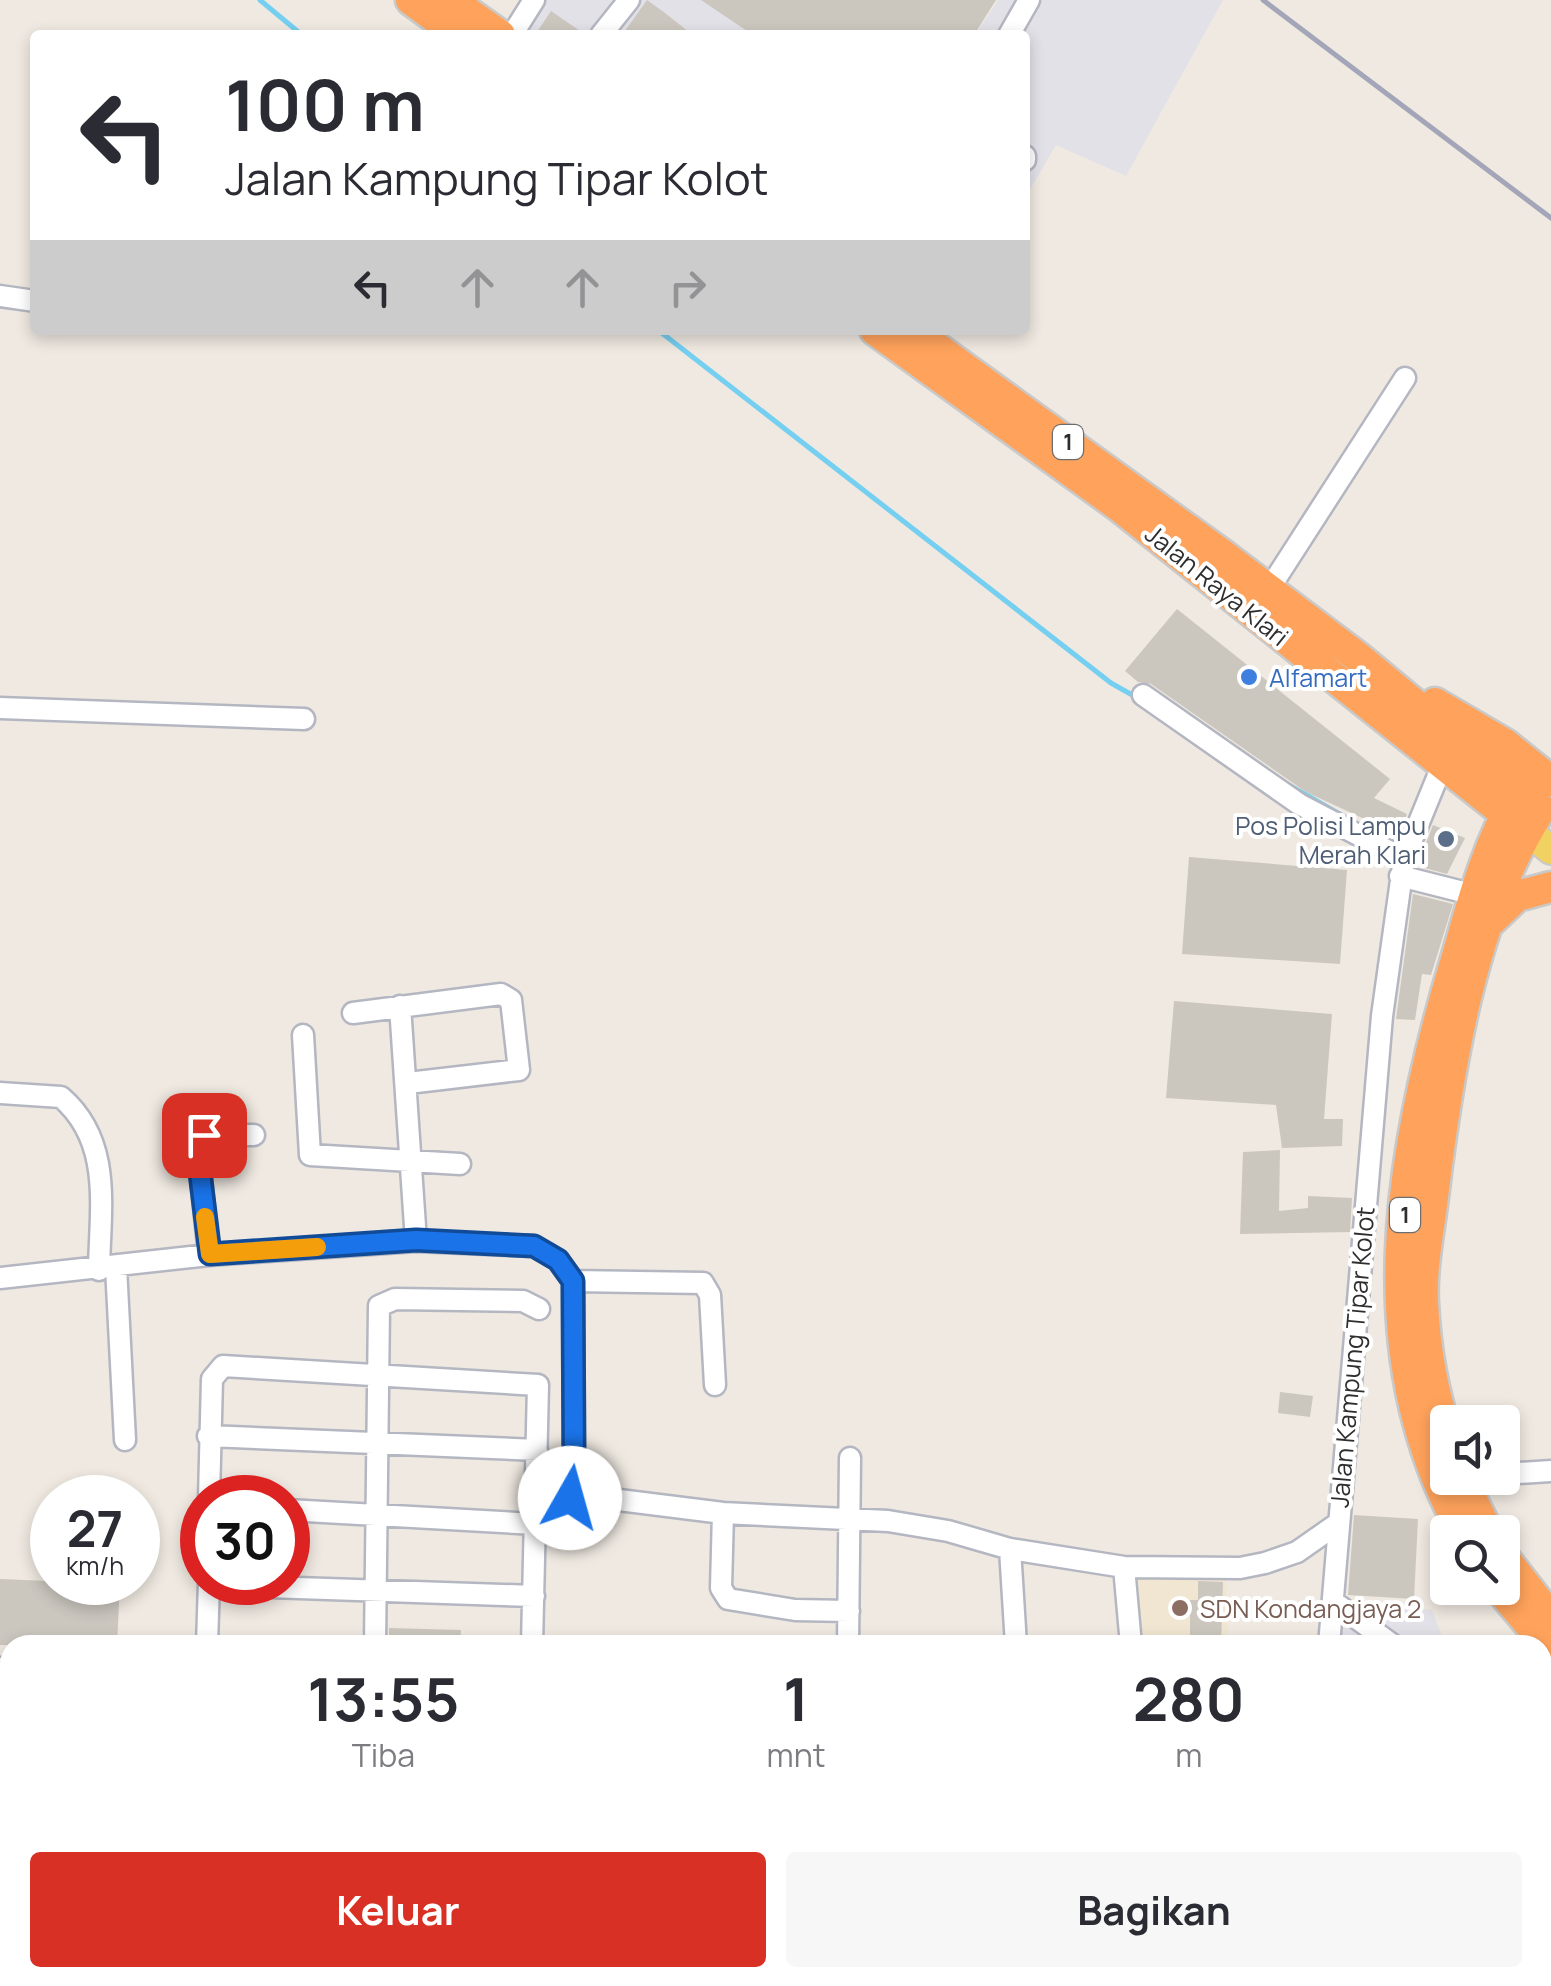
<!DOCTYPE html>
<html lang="id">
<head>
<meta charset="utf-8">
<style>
  body { margin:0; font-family:Manrope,sans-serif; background:#f7f7f7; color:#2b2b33; height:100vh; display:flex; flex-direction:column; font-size:38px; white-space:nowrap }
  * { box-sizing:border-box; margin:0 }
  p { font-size:32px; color:#7c7c81 }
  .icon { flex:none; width:55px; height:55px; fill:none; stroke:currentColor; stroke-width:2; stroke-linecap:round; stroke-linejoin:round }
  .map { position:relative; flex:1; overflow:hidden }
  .details { position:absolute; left:0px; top:1635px; width:1552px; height:352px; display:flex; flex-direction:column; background:#fff; border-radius:30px 30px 0 0; box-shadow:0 5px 15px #0003 }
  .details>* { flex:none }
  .guide { position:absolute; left:30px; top:30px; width:1000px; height:305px; border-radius:10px; box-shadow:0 5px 15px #0003; background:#fff; color:#2b2b33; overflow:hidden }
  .fabs { position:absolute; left:1430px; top:1405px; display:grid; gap:20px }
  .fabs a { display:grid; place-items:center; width:90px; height:90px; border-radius:10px; background:#fff; box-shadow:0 5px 15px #0003; font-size:50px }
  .speed { position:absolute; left:30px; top:1475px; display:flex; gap:20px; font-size:50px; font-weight:700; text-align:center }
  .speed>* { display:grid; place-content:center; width:130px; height:130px; border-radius:50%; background:#fff; box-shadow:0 5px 15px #0003; line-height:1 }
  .speed small { font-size:25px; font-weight:400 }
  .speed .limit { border:15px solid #d22; background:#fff; color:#111 }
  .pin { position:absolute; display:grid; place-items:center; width:85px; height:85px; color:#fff; margin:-42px; border-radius:20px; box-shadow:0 5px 15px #0006 }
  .me { position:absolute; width:110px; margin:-55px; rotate:7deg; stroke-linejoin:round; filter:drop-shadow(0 0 8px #0008) }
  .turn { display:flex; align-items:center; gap:35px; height:210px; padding:0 30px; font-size:45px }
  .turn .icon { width:130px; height:130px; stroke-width:2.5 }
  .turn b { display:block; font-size:70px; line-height:85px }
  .lanes { display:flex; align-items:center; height:95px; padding:0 30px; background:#0003; justify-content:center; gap:50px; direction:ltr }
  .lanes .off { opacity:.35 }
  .eta { display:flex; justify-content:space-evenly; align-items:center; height:170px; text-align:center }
  .eta b { font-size:60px; font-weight:700; line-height:70px }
  .primary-button { display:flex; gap:20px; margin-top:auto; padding:20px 30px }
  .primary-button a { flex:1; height:115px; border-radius:10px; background:#d93025; color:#fff; font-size:40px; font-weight:700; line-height:115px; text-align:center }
  .primary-button a+a { background:#f7f7f7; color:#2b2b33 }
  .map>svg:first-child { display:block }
  .industrial { fill:#e3e1e8 }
  .education { fill:#f0e6d1 }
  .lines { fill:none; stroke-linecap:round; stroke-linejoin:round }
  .stream { stroke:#75cff0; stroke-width:5 }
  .building { fill:#cbc7bf }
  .minor-casing { stroke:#b4b7c1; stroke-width:25 }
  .major-casing { stroke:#c9c9c9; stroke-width:32 }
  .highway-casing { stroke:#c9c9c9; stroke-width:35 }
  .minor { stroke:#fff; stroke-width:20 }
  .major { stroke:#f2d163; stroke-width:28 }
  .highway { stroke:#ffa35c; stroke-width:30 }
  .rail { stroke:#a3a6b8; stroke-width:5 }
  .route-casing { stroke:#114b97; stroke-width:25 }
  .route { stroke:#1a73e8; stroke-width:18 }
  .slow { stroke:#f59e0b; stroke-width:18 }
  .shop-dot { fill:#3f7fe0; stroke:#fff; stroke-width:4 }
  .service-dot { fill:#5c6f8a; stroke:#fff; stroke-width:4 }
  .education-dot { fill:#8d6e63; stroke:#fff; stroke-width:4 }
  .labels { text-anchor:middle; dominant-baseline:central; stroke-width:8; stroke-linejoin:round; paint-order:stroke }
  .shield { fill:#fff; stroke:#6d6d6d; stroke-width:2.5 }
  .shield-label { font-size:22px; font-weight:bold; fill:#2e2e2e }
  .street-label { font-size:25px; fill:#2e2e2e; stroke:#fff }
  .shop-label { font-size:25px; fill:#366cbe; stroke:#fff; text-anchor:start }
  .service-label { font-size:25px; fill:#4e5e75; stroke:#fff; text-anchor:end }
  .education-label { font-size:25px; fill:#785e54; stroke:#fff; text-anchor:start }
</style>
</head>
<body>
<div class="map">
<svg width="1551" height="1986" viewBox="0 0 1551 1986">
  <rect width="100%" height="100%" fill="#efe9e1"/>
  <path class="industrial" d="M 527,0 L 775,0 L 748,35 L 693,35 L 665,13 L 650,35 L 524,35 L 511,25 Z
    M 998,0 L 1223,0 L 1126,176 L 1056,145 L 1025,198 L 1025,35 L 975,35 Z
    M 1345,1599 L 1432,1610 L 1445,1645 L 1339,1645 Z
    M 1551,1959 L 1551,1986 L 1172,1986 L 1173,1978 L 1542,1978 L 1543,1960 Z"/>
  <path class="education" d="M 1226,1571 L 1228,1645 L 1135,1645 L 1130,1572 Z"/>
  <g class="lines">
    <path class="stream" d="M 260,0 L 302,35
      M 658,330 L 1111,683 L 1134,696
      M 1287,784 L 1343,816"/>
  </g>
  <path class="building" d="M 647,0 L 665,13 L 693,35 L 622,35 Z
    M 701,0 L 996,0 L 974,35 L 753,35 Z
    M 551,11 L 586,35 L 535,35 Z
    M 1177,609 L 1390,779 L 1374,798 L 1407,814 L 1399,835 L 1306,792 L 1151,684 L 1138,682 L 1125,671 Z
    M 1433,825 L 1465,838 L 1447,874 L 1417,866 Z
    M 1189,857 L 1347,870 L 1340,964 L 1182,954 Z
    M 1413,894 L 1453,904 L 1431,975 L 1422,974 L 1415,1020 L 1396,1019 Z
    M 1174,1001 L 1332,1014 L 1324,1119 L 1343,1119 L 1342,1146 L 1282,1148 L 1276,1105 L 1166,1098 Z
    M 1280,1150 L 1279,1211 L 1308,1208 L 1308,1196 L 1352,1198 L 1350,1232 L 1240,1234 L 1243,1152 Z
    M 1280,1392 L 1313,1396 L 1310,1417 L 1278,1413 Z
    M 1354,1515 L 1418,1519 L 1414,1599 L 1348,1595 Z
    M 0,1579 L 120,1584 L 117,1645 L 0,1645 Z
    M 1198,1581 L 1223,1582 L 1221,1645 L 1190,1645 L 1190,1600 L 1198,1600 Z
    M 389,1628 L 461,1630 L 460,1645 L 389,1645 Z"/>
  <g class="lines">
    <defs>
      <path id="minor" d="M 512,35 L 534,0
        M 601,35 L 629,0
        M 1009,35 L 1029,0
        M 1025,156 L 1025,160
        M 0,296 L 35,301
        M 1269,589 L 1405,378
        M 1143,695 L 1299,804 L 1404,859
        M 0,708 L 304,719
        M 1400,876 L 1475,895
        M 400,1006 L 416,1241
        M 353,1013 L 501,994 L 511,1000 L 519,1070 L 408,1083
        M 303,1035 L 310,1155 L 460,1164
        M 0,1093 L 61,1097 C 113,1142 100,1208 99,1270
        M 209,1255 L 197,1140 L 204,1135 L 254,1135
        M 116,1267 L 125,1440
        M 0,1278 L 209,1255 L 416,1241 L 534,1246 L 558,1260 L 573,1281 L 574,1469 L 585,1493 L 595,1497 L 723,1513 L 888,1521 L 948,1531 L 1010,1549 L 1124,1567 L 1240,1568 L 1265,1563 L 1297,1552 L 1337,1524
        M 573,1281 L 703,1283 L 710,1295 L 715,1385
        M 208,1436 L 537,1450
        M 1502,1474 L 1551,1471
        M 209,1498 L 212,1379 L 223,1366 L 538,1385 L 532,1645
        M 538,1503 L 585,1493
        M 288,1510 L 535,1524
        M 723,1513 L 721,1588 L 728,1599 L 795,1610 L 849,1611
        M 1010,1549 L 1016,1645
        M 1124,1567 L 1131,1645
        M 209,1585 L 534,1596
        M 1334,1602 L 1393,1645
        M 207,1645 L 209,1582
        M 375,1645 L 379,1306 L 395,1299 L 523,1301 L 539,1309
        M 848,1645 L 850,1458
        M 1329,1645 L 1382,1016 L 1404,859 L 1442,766
        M 0,1668 L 10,1669
        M 197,1978 L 197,1986
        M 643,1978 L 790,1982 L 800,1986
        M 365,1986 L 366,1978
        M 523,1986 L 523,1978
        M 598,1986 L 598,1978
        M 881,1986 L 881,1978
        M 937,1986 L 937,1978
        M 1007,1986 L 1007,1978
        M 1075,1986 L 1075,1978
        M 1457,1986 L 1457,1978"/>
      <path id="major" d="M 1527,831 L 1551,850"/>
      <path id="highway" d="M 411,0 L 459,35
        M 450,0 L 500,35
        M 875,330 L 1120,507 L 1527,831
        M 912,330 L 1223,555 L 1359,658 L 1541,809 C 1471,917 1448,1071 1433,1197 C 1429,1231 1421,1268 1423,1303 C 1425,1348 1434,1396 1448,1438
        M 1435,703 L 1505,744 L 1551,781
        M 1492,920 L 1517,896 L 1551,887
        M 1461,1478 L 1488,1532
        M 1463,1532 C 1363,1357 1400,1148 1455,963 C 1471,908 1485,849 1515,799
        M 1502,1555 L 1551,1618
        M 1499,1588 L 1551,1650"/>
    </defs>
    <use href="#minor" class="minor-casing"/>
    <use href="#major" class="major-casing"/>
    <use href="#highway" class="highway-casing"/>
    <use href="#minor" class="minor"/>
    <use href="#major" class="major"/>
    <use href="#highway" class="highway"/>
    <path class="rail" d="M 1263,0 L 1551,218"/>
  </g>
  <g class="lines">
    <defs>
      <path id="route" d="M 204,1135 L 197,1148 L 210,1254 L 416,1240 L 534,1246 L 558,1260 L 573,1281 L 574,1469 L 585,1494 L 570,1498"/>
    </defs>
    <use href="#route" class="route-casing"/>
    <use href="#route" class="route"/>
    <path class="slow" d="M 205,1217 L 210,1254 L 317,1247"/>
  </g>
  <circle class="shop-dot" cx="1249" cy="677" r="10"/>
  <circle class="service-dot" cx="1446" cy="839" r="10"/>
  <circle class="education-dot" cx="1180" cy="1608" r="10"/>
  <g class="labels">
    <g class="shield">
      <rect x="1053" y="425" width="30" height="34" rx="8"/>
      <rect x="1390" y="1198" width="30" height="34" rx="8"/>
    </g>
    <g class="shield-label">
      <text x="1068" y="442">1</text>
      <text x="1405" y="1215">1</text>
    </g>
    <g class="street-label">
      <text transform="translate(1217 585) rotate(39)">Jalan Raya Klari</text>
      <text transform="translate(1352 1357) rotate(-85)">Jalan Kampung Tipar Kolot</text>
    </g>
    <g class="shop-label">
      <text x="1269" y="677">Alfamart</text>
    </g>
    <g class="service-label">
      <text x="1426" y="825">Pos Polisi Lampu<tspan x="1426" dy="29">Merah Klari</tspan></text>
    </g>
    <g class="education-label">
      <text x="1200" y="1608">SDN Kondangjaya 2</text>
    </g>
  </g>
</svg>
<div class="fabs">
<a><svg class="icon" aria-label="sound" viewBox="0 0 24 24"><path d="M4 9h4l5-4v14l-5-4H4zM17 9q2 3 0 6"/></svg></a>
<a><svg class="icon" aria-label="search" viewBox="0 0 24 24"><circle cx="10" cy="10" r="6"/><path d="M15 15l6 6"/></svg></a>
</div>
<div class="speed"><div>27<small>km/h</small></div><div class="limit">30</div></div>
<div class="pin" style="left:204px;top:1135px;background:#d93025"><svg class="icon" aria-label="arrive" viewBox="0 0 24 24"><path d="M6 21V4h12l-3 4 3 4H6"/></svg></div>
<svg class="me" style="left:570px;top:1498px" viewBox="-20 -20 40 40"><circle r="19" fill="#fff"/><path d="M0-13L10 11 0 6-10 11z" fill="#1a73e8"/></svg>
<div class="guide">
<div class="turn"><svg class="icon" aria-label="left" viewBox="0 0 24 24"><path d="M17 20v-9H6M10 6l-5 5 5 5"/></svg><div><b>100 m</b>Jalan Kampung Tipar Kolot</div></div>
<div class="lanes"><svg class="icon" aria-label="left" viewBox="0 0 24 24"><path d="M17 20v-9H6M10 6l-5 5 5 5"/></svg><svg class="icon off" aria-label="ahead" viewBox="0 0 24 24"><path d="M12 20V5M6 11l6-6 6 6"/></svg><svg class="icon off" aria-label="ahead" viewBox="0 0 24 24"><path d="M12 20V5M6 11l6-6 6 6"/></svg><svg class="icon off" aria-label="right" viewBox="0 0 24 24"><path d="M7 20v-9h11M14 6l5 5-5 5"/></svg></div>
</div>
<section class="details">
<div class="eta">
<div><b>13:55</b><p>Tiba</p></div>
<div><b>1</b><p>mnt</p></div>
<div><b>280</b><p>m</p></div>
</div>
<div class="primary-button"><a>Keluar</a><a>Bagikan</a></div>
</section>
</div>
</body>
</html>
